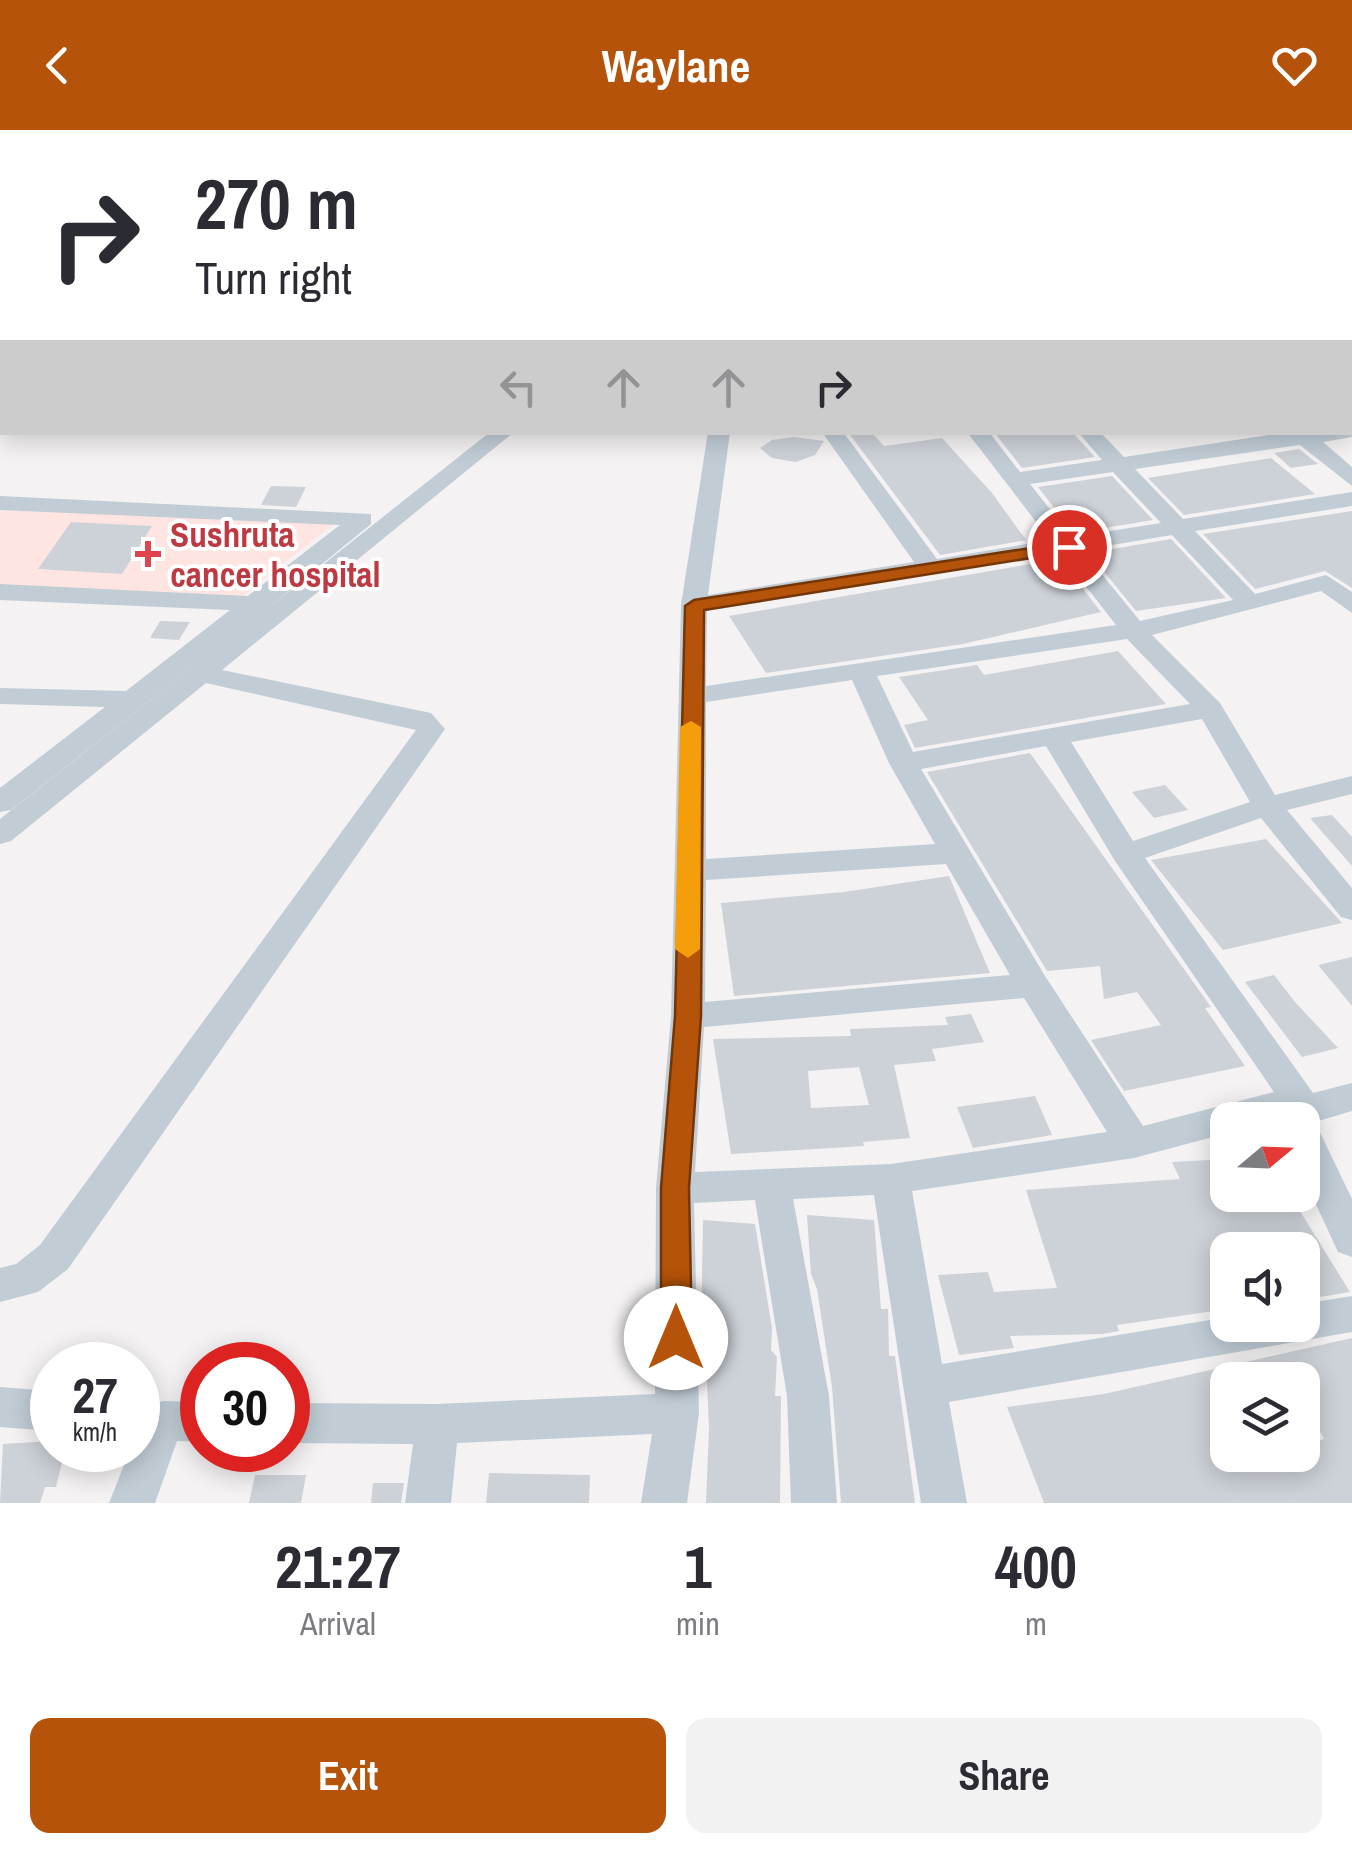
<!DOCTYPE html>
<html lang="en">
<head>
<meta charset="utf-8">
<style>
  body { margin:0; font-family:"Archivo Narrow",sans-serif; background:#f2f2f3; color:#2b2b33; height:100vh; display:flex; flex-direction:column; font-size:38px; white-space:nowrap }
  * { box-sizing:border-box; margin:0 }
  p { font-size:32px; color:#7c7c81 }
  .icon { flex:none; width:55px; height:55px; fill:none; stroke:currentColor; stroke-width:2; stroke-linecap:round; stroke-linejoin:round }
  .map { position:relative; height:1373px; overflow:hidden }
  .details { display:flex; flex-direction:column; background:#fff; flex:1 }
  .details>* { flex:none }
  .hud { position:absolute; left:0px; top:0px; width:1352px; height:305px; box-shadow:0 5px 25px #0003; background:#fff; color:#2b2b33; overflow:hidden }
  .needle { width:65px; rotate:71deg }
  .fabs { position:absolute; left:1210px; top:972px; display:grid; gap:20px }
  .fabs a { display:grid; place-items:center; width:110px; height:110px; border-radius:20px; background:#fff; box-shadow:0 5px 25px #0003; font-size:50px }
  .speed { position:absolute; left:30px; top:1212px; display:flex; gap:20px; font-size:50px; font-weight:700; text-align:center }
  .speed>* { display:grid; place-content:center; width:130px; height:130px; border-radius:50%; background:#fff; box-shadow:0 5px 25px #0003; line-height:1 }
  .speed small { font-size:25px; font-weight:400 }
  .speed .limit { border:15px solid #d22; background:#fff; color:#111 }
  .pin { position:absolute; display:grid; place-items:center; width:85px; height:85px; color:#fff; margin:-42px; border:5px solid #fff; border-radius:50%; box-shadow:0 2px 10px #0007 }
  .me { position:absolute; width:110px; margin:-55px; rotate:0deg; stroke-linejoin:round; filter:drop-shadow(0 0 8px #0008) }
  .turn { display:flex; align-items:center; gap:35px; height:210px; padding:0 30px; font-size:45px }
  .turn .icon { width:130px; height:130px; stroke-width:2.5 }
  .turn b { display:block; font-size:70px; line-height:85px }
  .lanes { display:flex; align-items:center; height:95px; padding:0 30px; background:#0003; justify-content:center; gap:50px; direction:ltr }
  .lanes .off { opacity:.35 }
  .eta { display:flex; justify-content:space-evenly; align-items:center; height:170px; text-align:center }
  .eta b { font-size:60px; font-weight:700; line-height:70px }
  .primary-button { display:flex; gap:20px; margin-top:auto; padding:20px 30px }
  .primary-button a { flex:1; height:115px; border-radius:20px; background:#b45309; color:#fff; font-size:40px; font-weight:700; line-height:115px; text-align:center }
  .primary-button a+a { background:#f2f2f3; color:#2b2b33 }
  header { display:flex; justify-content:space-between; align-items:center; height:130px; padding:0 30px; background:#b45309; color:#fff; font-size:45px; font-weight:700 }
  .map>svg:first-child { display:block }
  .medical { fill:#fee5e2 }
  .building { fill:#cdd1d8; fill-rule:evenodd }
  .lines { fill:none; stroke-linecap:round; stroke-linejoin:round }
  .minor { fill:#c1ccd5; fill-rule:evenodd }
  .route { fill:#b45309; stroke:#753606; stroke-width:2.5 }
  .slow { fill:#f59e0b }
  .health-dot { fill:#e0444e; stroke:#fff; stroke-width:4 }
  .labels { text-anchor:middle; dominant-baseline:central; stroke-width:8; stroke-linejoin:round; paint-order:stroke }
  .health-label { font-size:35px; font-weight:bold; fill:#be3a42; stroke:#fff; text-anchor:start }
</style>
</head>
<body>
<header><svg class="icon" aria-label="back" viewBox="0 0 24 24"><path d="M15 5l-7 7 7 7"/></svg>Waylane<svg class="icon" aria-label="heart" viewBox="0 0 24 24"><path d="M12 20l-8-8c-3-5 5-10 8-4 3-6 11-1 8 4z"/></svg></header>
<div class="map">
<svg width="1352" height="1373" viewBox="0 0 1352 1373">
  <rect width="100%" height="100%" fill="#f4f2f2"/>
  <path class="medical" d="M 0,380 L 335,393 L 243,466 L 0,455 Z"/>
  <path class="building" d="M 848,302 L 871,302 L 884,316 L 942,308 L 992,363 L 1026,410 L 940,425 Z
    M 994,302 L 1072,302 L 1095,327 L 1022,338 Z
    M 794,307 L 824,311 L 815,325 L 796,332 L 772,328 L 760,318 L 772,310 Z
    M 1299,319 L 1318,334 L 1291,338 L 1274,323 Z
    M 1271,328 L 1315,364 L 1184,385 L 1148,348 Z
    M 1112,346 L 1153,390 L 1074,403 L 1038,357 Z
    M 271,356 L 306,357 L 296,377 L 261,375 Z
    M 1352,381 L 1352,458 L 1325,441 L 1255,459 L 1203,404 Z
    M 71,392 L 152,396 L 122,444 L 38,439 Z
    M 1171,409 L 1226,468 L 1136,481 L 1089,423 Z
    M 1060,429 L 1101,482 L 963,514 L 766,543 L 729,486 Z
    M 160,491 L 190,492 L 179,510 L 150,508 Z
    M 1118,521 L 1166,574 L 915,618 L 904,595 L 928,590 L 899,547 L 977,535 L 984,545 Z
    M 1030,623 L 1211,877 L 1205,878 L 1245,936 L 1124,961 L 1091,910 L 1161,895 L 1137,862 L 1104,869 L 1100,836 L 1047,841 L 927,642 Z
    M 1165,655 L 1188,680 L 1154,688 L 1132,662 Z
    M 1332,685 L 1352,707 L 1352,736 L 1310,688 Z
    M 1266,709 L 1342,793 L 1223,820 L 1151,730 Z
    M 949,746 L 990,843 L 734,866 L 721,773 L 844,762 Z
    M 1352,827 L 1352,876 L 1318,835 Z
    M 1274,845 L 1295,872 L 1338,918 L 1302,927 L 1245,852 Z
    M 971,884 L 984,912 L 932,919 L 936,931 L 894,935 L 910,1008 L 863,1012 L 864,1016 L 731,1024 L 713,909 L 851,906 L 850,899 L 948,895 L 945,887 ZM 859,937 L 869,975 L 811,978 L 808,941 Z
    M 1035,966 L 1052,1005 L 973,1018 L 957,977 Z
    M 1228,1029 L 1228,1065 L 1290,1065 L 1350,1162 L 1302,1170 L 1302,1120 L 1228,1120 L 1228,1179 L 1117,1195 L 1119,1201 L 1103,1204 L 1010,1206 L 1014,1218 L 959,1225 L 938,1145 L 988,1142 L 994,1162 L 1057,1158 L 1026,1060 L 1180,1049 L 1172,1032 Z
    M 807,1085 L 874,1090 L 881,1179 L 888,1179 L 889,1226 L 895,1226 L 915,1373 L 841,1373 L 832,1257 L 817,1159 L 811,1144 Z
    M 703,1090 L 755,1094 L 772,1198 L 771,1220 L 777,1227 L 775,1266 L 781,1266 L 780,1373 L 706,1373 L 709,1298 L 707,1251 L 703,1250 L 706,1206 L 701,1205 Z
    M 1352,1208 L 1352,1373 L 1044,1373 L 1007,1277 L 1104,1264 ZM 1228,1250 L 1302,1250 L 1302,1268 L 1324,1309 L 1302,1315 L 1302,1325 L 1228,1325 Z
    M 52,1311 L 52,1320 L 65,1320 L 56,1357 L 45,1357 L 40,1373 L 0,1373 L 3,1314 Z
    M 489,1343 L 590,1345 L 589,1373 L 486,1373 Z
    M 255,1345 L 306,1345 L 301,1373 L 249,1373 Z
    M 373,1353 L 404,1353 L 401,1373 L 371,1373 Z"/>
  <g class="lines">
    <path class="minor" d="M 482,0 L 499,0 L 500,2 L 483,2 Z
      M 526,0 L 543,0 L 544,2 L 527,2 Z
      M 889,0 L 903,0 L 904,2 L 890,2 Z
      M 974,0 L 989,0 L 990,2 L 975,2 Z
      M 1027,0 L 1043,0 L 1044,2 L 1028,2 Z
      M 1085,0 L 1101,0 L 1102,2 L 1086,2 Z
      M 1133,0 L 1149,0 L 1150,2 L 1134,2 Z
      M 1182,0 L 1198,0 L 1199,2 L 1183,2 Z
      M 1229,0 L 1246,0 L 1247,2 L 1230,2 Z
      M 1269,0 L 1284,0 L 1285,2 L 1270,2 Z
      M 1350,3 L 1352,3 L 1352,13 L 1350,13 Z
      M 1350,60 L 1352,60 L 1352,70 L 1350,70 Z
      M 1350,88 L 1352,88 L 1352,100 L 1350,100 Z
      M 1350,130 L 1352,130 L 1352,141 L 1350,141 Z
      M 0,164 L 2,165 L 2,176 L 0,176 Z
      M 1350,200 L 1352,201 L 1352,214 L 1350,213 Z
      M 0,229 L 2,229 L 2,241 L 0,241 Z
      M 1350,234 L 1352,234 L 1352,247 L 1350,247 Z
      M 1350,296 L 1352,307 L 1323,312 L 1352,337 L 1352,356 L 1300,315 L 1135,339 L 1183,389 L 1352,362 L 1352,376 L 1195,401 L 1255,464 L 1326,445 L 1352,462 L 1352,483 L 1321,461 L 1152,505 L 1220,573 L 1275,665 L 1352,646 L 1352,664 L 1287,680 L 1352,758 L 1352,790 L 1341,787 L 1261,688 L 1145,728 L 1313,963 L 1352,953 L 1352,981 L 1315,992 L 1352,1069 L 1352,1127 L 1338,1122 L 1302,1044 L 1302,990 L 1228,990 L 1228,1003 L 1134,1028 L 912,1061 L 942,1234 L 1228,1187 L 1228,1195 L 1302,1195 L 1302,1174 L 1352,1166 L 1352,1202 L 949,1272 L 967,1373 L 921,1373 L 874,1065 L 793,1069 L 829,1266 L 837,1373 L 791,1373 L 787,1266 L 755,1070 L 694,1073 L 699,1283 L 687,1373 L 641,1373 L 652,1304 L 457,1313 L 451,1373 L 405,1373 L 413,1314 L 288,1313 L 288,1273 L 437,1274 L 655,1264 L 656,1058 L 671,886 L 681,475 L 708,302 L 730,302 L 708,465 L 914,432 L 822,302 L 843,302 L 937,429 L 1050,410 L 967,302 L 989,302 L 1020,342 L 1102,330 L 1078,302 L 1100,302 L 1124,327 L 1288,302 L 1350,302 ZM 1113,342 L 1161,393 L 1072,407 L 1030,354 ZM 1172,405 L 1233,470 L 1140,491 L 1082,420 ZM 1060,423 L 1116,495 L 706,556 L 707,481 ZM 1127,509 L 1190,574 L 913,622 L 877,546 ZM 852,550 L 889,633 L 935,714 L 706,729 L 706,572 ZM 1202,589 L 1250,672 L 1133,711 L 1071,612 ZM 1046,616 L 1115,731 L 1274,962 L 1143,996 L 1045,846 L 921,639 ZM 946,734 L 1010,845 L 705,872 L 706,750 ZM 1024,868 L 1107,1002 L 891,1034 L 695,1042 L 704,897 Z
      M 490,302 L 514,302 L 222,540 L 431,583 L 445,599 L 68,1139 L 38,1162 L 0,1172 L 0,1138 L 16,1134 L 40,1115 L 416,600 L 206,553 L 11,711 L 0,714 L 0,689 L 265,480 L 11,680 L 0,682 L 0,658 L 105,577 L 0,574 L 0,558 L 126,561 L 230,480 L 0,470 L 0,454 L 248,466 L 340,395 L 0,380 L 0,366 L 371,384 L 371,394 L 267,479 Z
      M 0,1257 L 52,1261 L 52,1301 L 0,1297 Z
      M 163,1271 L 202,1272 L 202,1312 L 177,1311 L 155,1373 L 109,1373 L 130,1320 L 138,1320 L 138,1301 L 148,1277 Z"/>
  </g>
  <path class="route" d="M 1069,412 L 1075,413 L 1075,421 L 704,480 L 701,886 L 689,1058 L 692,1208 L 687,1218 L 676,1222 L 665,1218 L 661,1208 L 661,1058 L 675,886 L 685,476 L 694,470 Z"/>
  <path class="slow" d="M 691,591 L 701,597 L 700,819 L 688,828 L 675,819 L 680,597 Z"/>
  <path class="health-dot" d="M143 409h10v10h10v10h-10v10h-10v-10h-10v-10h10z"/>
  <g class="labels">
    <g class="health-label">
      <text x="170" y="404">Sushruta<tspan x="170" dy="40">cancer hospital</tspan></text>
    </g>
  </g>
</svg>
<div class="fabs">
<a><svg class="needle" viewBox="-14 -14 28 28"><path d="M0-13l5 13h-10z" fill="#e53935"/><path d="M0 13l5-13h-10z" fill="#7c7c81"/></svg></a>
<a><svg class="icon" aria-label="sound" viewBox="0 0 24 24"><path d="M4 9h4l5-4v14l-5-4H4zM17 9q2 3 0 6"/></svg></a>
<a><svg class="icon" aria-label="layers" viewBox="0 0 24 24"><path d="M12 4l9 5-9 5-9-5zM3 14l9 5 9-5"/></svg></a>
</div>
<div class="speed"><div>27<small>km/h</small></div><div class="limit">30</div></div>
<div class="pin" style="left:1069px;top:417px;background:#d93025"><svg class="icon" aria-label="arrive" viewBox="0 0 24 24"><path d="M6 21V4h12l-3 4 3 4H6"/></svg></div>
<svg class="me" style="left:676px;top:1208px" viewBox="-20 -20 40 40"><circle r="19" fill="#fff"/><path d="M0-13L10 11 0 6-10 11z" fill="#b45309"/></svg>
<div class="hud">
<div class="turn"><svg class="icon" aria-label="right" viewBox="0 0 24 24"><path d="M7 20v-9h11M14 6l5 5-5 5"/></svg><div><b>270 m</b>Turn right</div></div>
<div class="lanes"><svg class="icon off" aria-label="left" viewBox="0 0 24 24"><path d="M17 20v-9H6M10 6l-5 5 5 5"/></svg><svg class="icon off" aria-label="ahead" viewBox="0 0 24 24"><path d="M12 20V5M6 11l6-6 6 6"/></svg><svg class="icon off" aria-label="ahead" viewBox="0 0 24 24"><path d="M12 20V5M6 11l6-6 6 6"/></svg><svg class="icon" aria-label="right" viewBox="0 0 24 24"><path d="M7 20v-9h11M14 6l5 5-5 5"/></svg></div>
</div>
</div>
<section class="details">
<div class="eta">
<div><b>21:27</b><p>Arrival</p></div>
<div><b>1</b><p>min</p></div>
<div><b>400</b><p>m</p></div>
</div>
<div class="primary-button"><a>Exit</a><a>Share</a></div>
</section>
</body>
</html>
